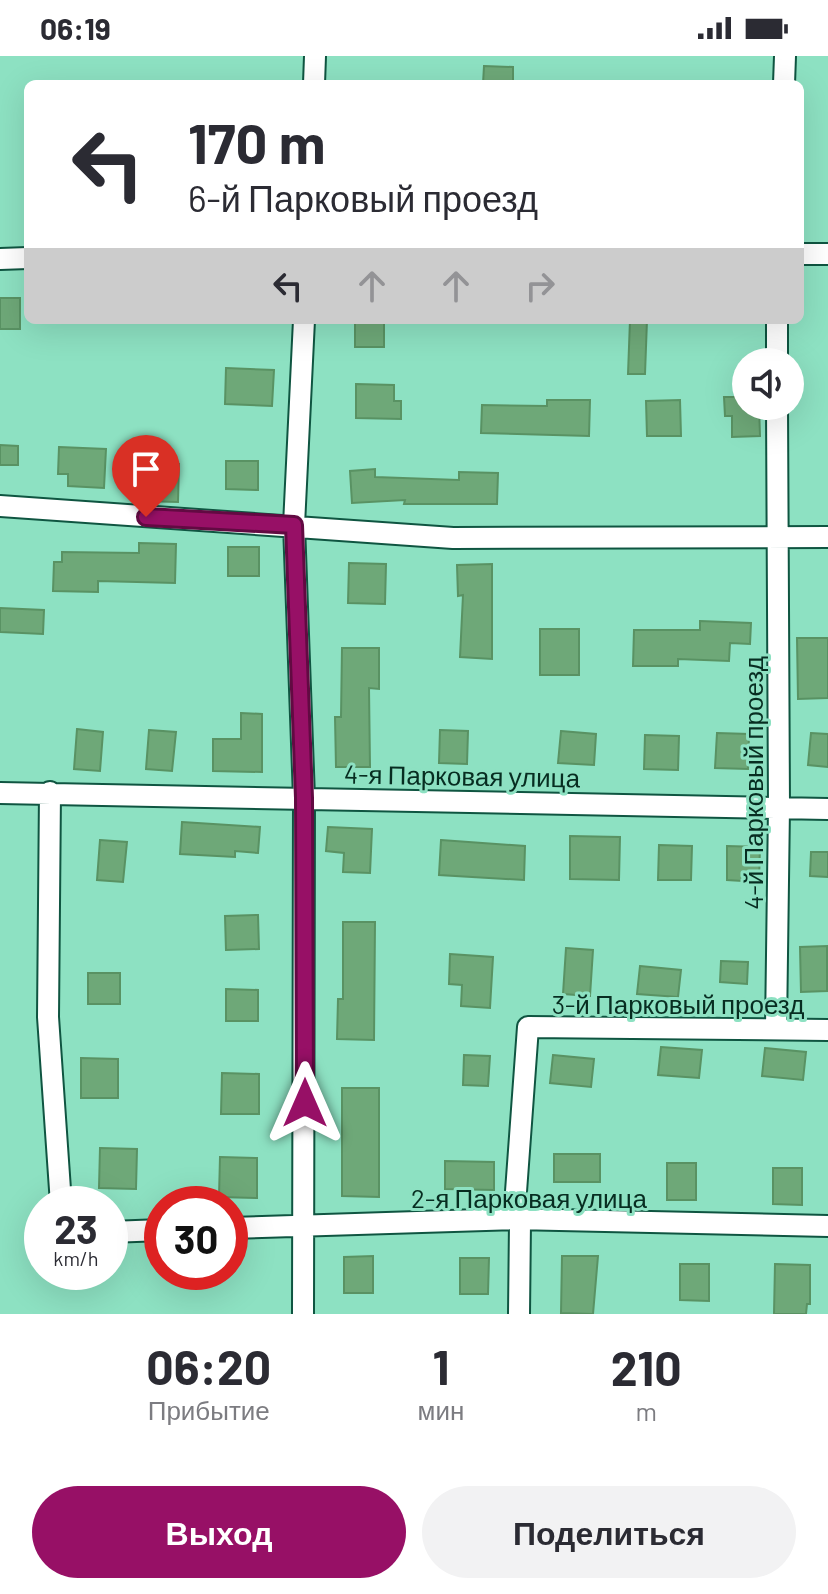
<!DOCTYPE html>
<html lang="ru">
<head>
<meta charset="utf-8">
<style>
  body { margin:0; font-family:Barlow,sans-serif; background:#f2f2f3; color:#2b2b33; height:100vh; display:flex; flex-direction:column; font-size:30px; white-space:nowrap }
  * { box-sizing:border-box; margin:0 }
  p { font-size:26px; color:#7c7c81 }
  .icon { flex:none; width:44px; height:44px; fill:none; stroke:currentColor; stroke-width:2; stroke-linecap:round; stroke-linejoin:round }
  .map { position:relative; height:1258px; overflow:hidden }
  .drawer { display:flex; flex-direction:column; background:#fff; flex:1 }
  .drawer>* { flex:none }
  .hud { position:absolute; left:24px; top:24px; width:780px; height:244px; border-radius:12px; box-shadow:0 8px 32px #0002; background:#fff; color:#2b2b33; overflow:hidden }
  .tools { position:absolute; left:732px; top:292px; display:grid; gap:16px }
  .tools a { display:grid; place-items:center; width:72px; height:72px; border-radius:50%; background:#fff; box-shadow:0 8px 32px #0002; font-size:40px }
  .speed { position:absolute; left:24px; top:1130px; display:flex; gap:16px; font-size:40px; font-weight:700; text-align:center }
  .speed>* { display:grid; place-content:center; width:104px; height:104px; border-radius:50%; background:#fff; box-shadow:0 8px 32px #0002; line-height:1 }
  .speed small { font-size:20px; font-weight:400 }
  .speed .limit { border:12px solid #d22; background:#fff; color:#111 }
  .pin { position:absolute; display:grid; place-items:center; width:68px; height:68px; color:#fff; margin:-82px -34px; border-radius:50% 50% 50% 0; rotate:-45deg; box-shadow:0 0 8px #0007 }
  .pin .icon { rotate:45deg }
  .me { position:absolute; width:88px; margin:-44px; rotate:0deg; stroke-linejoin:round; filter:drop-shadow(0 0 6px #0008) }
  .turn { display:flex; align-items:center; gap:28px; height:168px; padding:0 32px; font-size:36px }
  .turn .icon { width:104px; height:104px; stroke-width:2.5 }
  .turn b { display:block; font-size:56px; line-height:68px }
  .lanes { display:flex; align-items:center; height:76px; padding:0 32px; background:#0003; justify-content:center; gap:40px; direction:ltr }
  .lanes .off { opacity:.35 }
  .eta { display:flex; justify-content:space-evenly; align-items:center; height:136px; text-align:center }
  .eta b { font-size:48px; font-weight:700; line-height:56px }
  .primary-button { display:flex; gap:16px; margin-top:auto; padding:16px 32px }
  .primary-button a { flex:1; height:92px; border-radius:48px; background:#971066; color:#fff; font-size:32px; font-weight:700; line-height:92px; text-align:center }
  .primary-button a+a { background:#f2f2f3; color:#2b2b33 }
  .status { display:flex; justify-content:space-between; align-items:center; height:56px; padding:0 40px; background:#fff; direction:ltr }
  .status svg { height:22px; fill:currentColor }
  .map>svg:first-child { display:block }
  .building { fill:#6ea878; stroke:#599263; stroke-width:2 }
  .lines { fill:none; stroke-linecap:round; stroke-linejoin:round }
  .minor-casing { stroke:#0f5541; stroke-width:24 }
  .minor { stroke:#fff; stroke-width:20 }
  .route-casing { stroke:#620a42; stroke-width:20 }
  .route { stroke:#971066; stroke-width:14 }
  .labels { text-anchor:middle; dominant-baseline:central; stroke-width:6; stroke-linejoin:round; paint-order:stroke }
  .street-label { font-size:26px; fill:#072d21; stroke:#8de1c2 }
</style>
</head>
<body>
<div class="status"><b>06:19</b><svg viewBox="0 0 49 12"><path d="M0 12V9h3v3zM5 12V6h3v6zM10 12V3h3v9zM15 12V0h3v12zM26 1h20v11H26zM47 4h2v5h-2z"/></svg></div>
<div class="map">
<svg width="828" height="1258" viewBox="0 0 828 1258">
  <rect width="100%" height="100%" fill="#8de1c2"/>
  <path class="building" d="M 484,10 L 513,11 L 513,28 L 483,28 Z
    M 0,242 L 20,242 L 20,273 L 0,273 Z
    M 355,264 L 384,264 L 384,291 L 355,291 Z
    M 630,264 L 647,264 L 645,318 L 628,318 Z
    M 226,312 L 274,314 L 272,350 L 225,348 Z
    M 356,328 L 394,329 L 394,345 L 401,345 L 401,363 L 356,362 Z
    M 724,341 L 746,341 L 746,350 L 759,350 L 760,380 L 732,381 L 732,360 L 725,360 Z
    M 547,344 L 590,344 L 589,380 L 481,377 L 482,349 L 547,350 Z
    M 680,344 L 681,380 L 647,380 L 646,345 Z
    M 0,389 L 18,390 L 18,409 L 0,409 Z
    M 59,391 L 106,393 L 104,432 L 68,430 L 68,418 L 58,418 Z
    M 226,405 L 258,405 L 258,434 L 226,433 Z
    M 142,406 L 179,408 L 178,446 L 141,445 Z
    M 375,413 L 375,421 L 459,424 L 459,416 L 498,417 L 497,448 L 404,448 L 405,444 L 352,447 L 350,415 Z
    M 139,487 L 176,488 L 175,527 L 98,525 L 98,536 L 53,535 L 54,506 L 62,506 L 62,496 L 139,497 Z
    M 228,491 L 259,491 L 259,520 L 228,520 Z
    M 349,507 L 386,508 L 385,548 L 348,547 Z
    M 492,508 L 492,603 L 460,601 L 463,539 L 458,540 L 457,509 Z
    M 0,552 L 44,554 L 43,578 L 0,576 Z
    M 700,565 L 751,567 L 750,588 L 730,587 L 729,605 L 678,603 L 678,610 L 633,610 L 634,574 L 700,574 Z
    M 540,573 L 579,573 L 579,619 L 540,619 Z
    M 797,582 L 828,582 L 828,642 L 798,643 Z
    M 342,592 L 379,592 L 379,633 L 369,632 L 370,711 L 336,711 L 335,661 L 341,661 Z
    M 241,657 L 262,658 L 262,716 L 213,715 L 213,683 L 241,683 Z
    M 77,673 L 103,676 L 100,715 L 74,713 Z
    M 149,674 L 176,676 L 172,715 L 146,713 Z
    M 440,674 L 468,675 L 467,708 L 439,707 Z
    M 561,675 L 596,678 L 594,709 L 558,707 Z
    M 717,677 L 749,678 L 748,713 L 715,712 Z
    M 811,677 L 828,678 L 828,711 L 808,709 Z
    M 645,679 L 679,680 L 678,714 L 644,713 Z
    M 182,766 L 260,771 L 258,797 L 235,795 L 235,801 L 180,798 Z
    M 328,771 L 372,773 L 370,817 L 343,816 L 344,797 L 326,795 Z
    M 570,780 L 620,781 L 619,824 L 570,823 Z
    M 100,784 L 127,786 L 123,826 L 97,824 Z
    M 441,784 L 525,790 L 524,824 L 439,819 Z
    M 659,789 L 692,790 L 691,824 L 658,824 Z
    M 727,790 L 760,791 L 759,826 L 727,824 Z
    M 811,796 L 828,796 L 828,821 L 810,820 Z
    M 258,859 L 259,893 L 226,894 L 225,860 Z
    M 343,866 L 375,866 L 374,984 L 337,983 L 338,943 L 343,943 Z
    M 827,890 L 827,935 L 801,936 L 800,891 Z
    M 566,892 L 593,894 L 590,940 L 563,938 Z
    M 450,898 L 493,901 L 490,952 L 461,950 L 462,929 L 449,928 Z
    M 721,905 L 748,906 L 747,928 L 720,926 Z
    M 640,910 L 681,914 L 678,941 L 637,938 Z
    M 88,917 L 120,917 L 120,948 L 88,948 Z
    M 226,933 L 258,934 L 258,965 L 226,965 Z
    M 661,991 L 702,994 L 699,1022 L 658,1019 Z
    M 765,992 L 806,996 L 803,1024 L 762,1020 Z
    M 464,999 L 490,1000 L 488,1030 L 463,1029 Z
    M 553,999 L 594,1003 L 591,1031 L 550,1027 Z
    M 81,1002 L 118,1003 L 118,1042 L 81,1042 Z
    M 222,1017 L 259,1018 L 259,1058 L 221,1058 Z
    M 342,1032 L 379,1032 L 379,1141 L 342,1140 Z
    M 100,1092 L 137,1093 L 136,1133 L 99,1132 Z
    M 554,1098 L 600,1098 L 600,1126 L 554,1126 Z
    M 220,1101 L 257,1102 L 257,1142 L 219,1141 Z
    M 445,1105 L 494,1106 L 494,1134 L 445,1133 Z
    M 667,1107 L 696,1107 L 696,1144 L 667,1144 Z
    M 773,1112 L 802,1112 L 802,1149 L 773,1148 Z
    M 373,1200 L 373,1237 L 344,1237 L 344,1201 Z
    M 562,1200 L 598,1200 L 593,1258 L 561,1257 Z
    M 460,1202 L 489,1202 L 488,1238 L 460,1238 Z
    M 680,1208 L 709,1208 L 709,1245 L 680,1244 Z
    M 775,1208 L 810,1209 L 810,1248 L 807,1248 L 806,1258 L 774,1258 Z"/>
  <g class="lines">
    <defs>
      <path id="minor" d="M 314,28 L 315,0
        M 784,28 L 785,0
        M 800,198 L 828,198
        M 0,203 L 28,202
        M 777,306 L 777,264
        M 0,450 L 453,482 L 828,481
        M 50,736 L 48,961 L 61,1148
        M 0,737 L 828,753
        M 776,973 L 779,751 L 777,350
        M 514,1163 L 528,971 L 828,974
        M 230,1172 L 514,1163 L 828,1170
        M 110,1176 L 162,1174
        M 303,1258 L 304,742 L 294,469 L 304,264
        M 519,1258 L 520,1166"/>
    </defs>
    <use href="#minor" class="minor-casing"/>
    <use href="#minor" class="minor"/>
  </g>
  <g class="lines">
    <defs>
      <path id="route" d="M 146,461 L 294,469 L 304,742 L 305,1047"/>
    </defs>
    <use href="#route" class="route-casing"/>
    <use href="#route" class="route"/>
  </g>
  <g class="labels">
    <g class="street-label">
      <text transform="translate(462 719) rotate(1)">4-я Парковая улица</text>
      <text transform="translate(752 727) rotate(-90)">4-й Парковый проезд</text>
      <text x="678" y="947">3-й Парковый проезд</text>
      <text x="529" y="1141">2-я Парковая улица</text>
    </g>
  </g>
</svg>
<div class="tools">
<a><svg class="icon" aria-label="sound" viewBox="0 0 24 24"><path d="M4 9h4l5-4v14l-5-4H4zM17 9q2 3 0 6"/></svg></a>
</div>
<div class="speed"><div>23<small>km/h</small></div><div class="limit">30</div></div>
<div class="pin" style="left:146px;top:461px;background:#d93025"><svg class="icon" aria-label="arrive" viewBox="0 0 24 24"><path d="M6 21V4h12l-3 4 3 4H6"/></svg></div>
<svg class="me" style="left:305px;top:1047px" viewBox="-20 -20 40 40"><path d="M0-17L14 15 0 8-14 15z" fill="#971066" stroke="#fff" stroke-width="4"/></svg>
<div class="hud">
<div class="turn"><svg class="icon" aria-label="left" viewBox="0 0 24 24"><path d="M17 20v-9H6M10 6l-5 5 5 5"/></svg><div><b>170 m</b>6-й Парковый проезд</div></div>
<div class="lanes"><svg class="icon" aria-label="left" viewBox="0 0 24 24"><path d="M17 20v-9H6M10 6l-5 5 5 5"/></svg><svg class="icon off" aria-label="ahead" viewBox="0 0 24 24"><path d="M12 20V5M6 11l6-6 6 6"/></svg><svg class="icon off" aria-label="ahead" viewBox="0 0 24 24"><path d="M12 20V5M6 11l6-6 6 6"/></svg><svg class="icon off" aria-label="right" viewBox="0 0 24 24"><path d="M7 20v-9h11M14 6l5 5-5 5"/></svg></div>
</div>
</div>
<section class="drawer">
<div class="eta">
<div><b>06:20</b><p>Прибытие</p></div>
<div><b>1</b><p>мин</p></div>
<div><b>210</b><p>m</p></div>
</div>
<div class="primary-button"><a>Выход</a><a>Поделиться</a></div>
</section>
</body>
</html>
